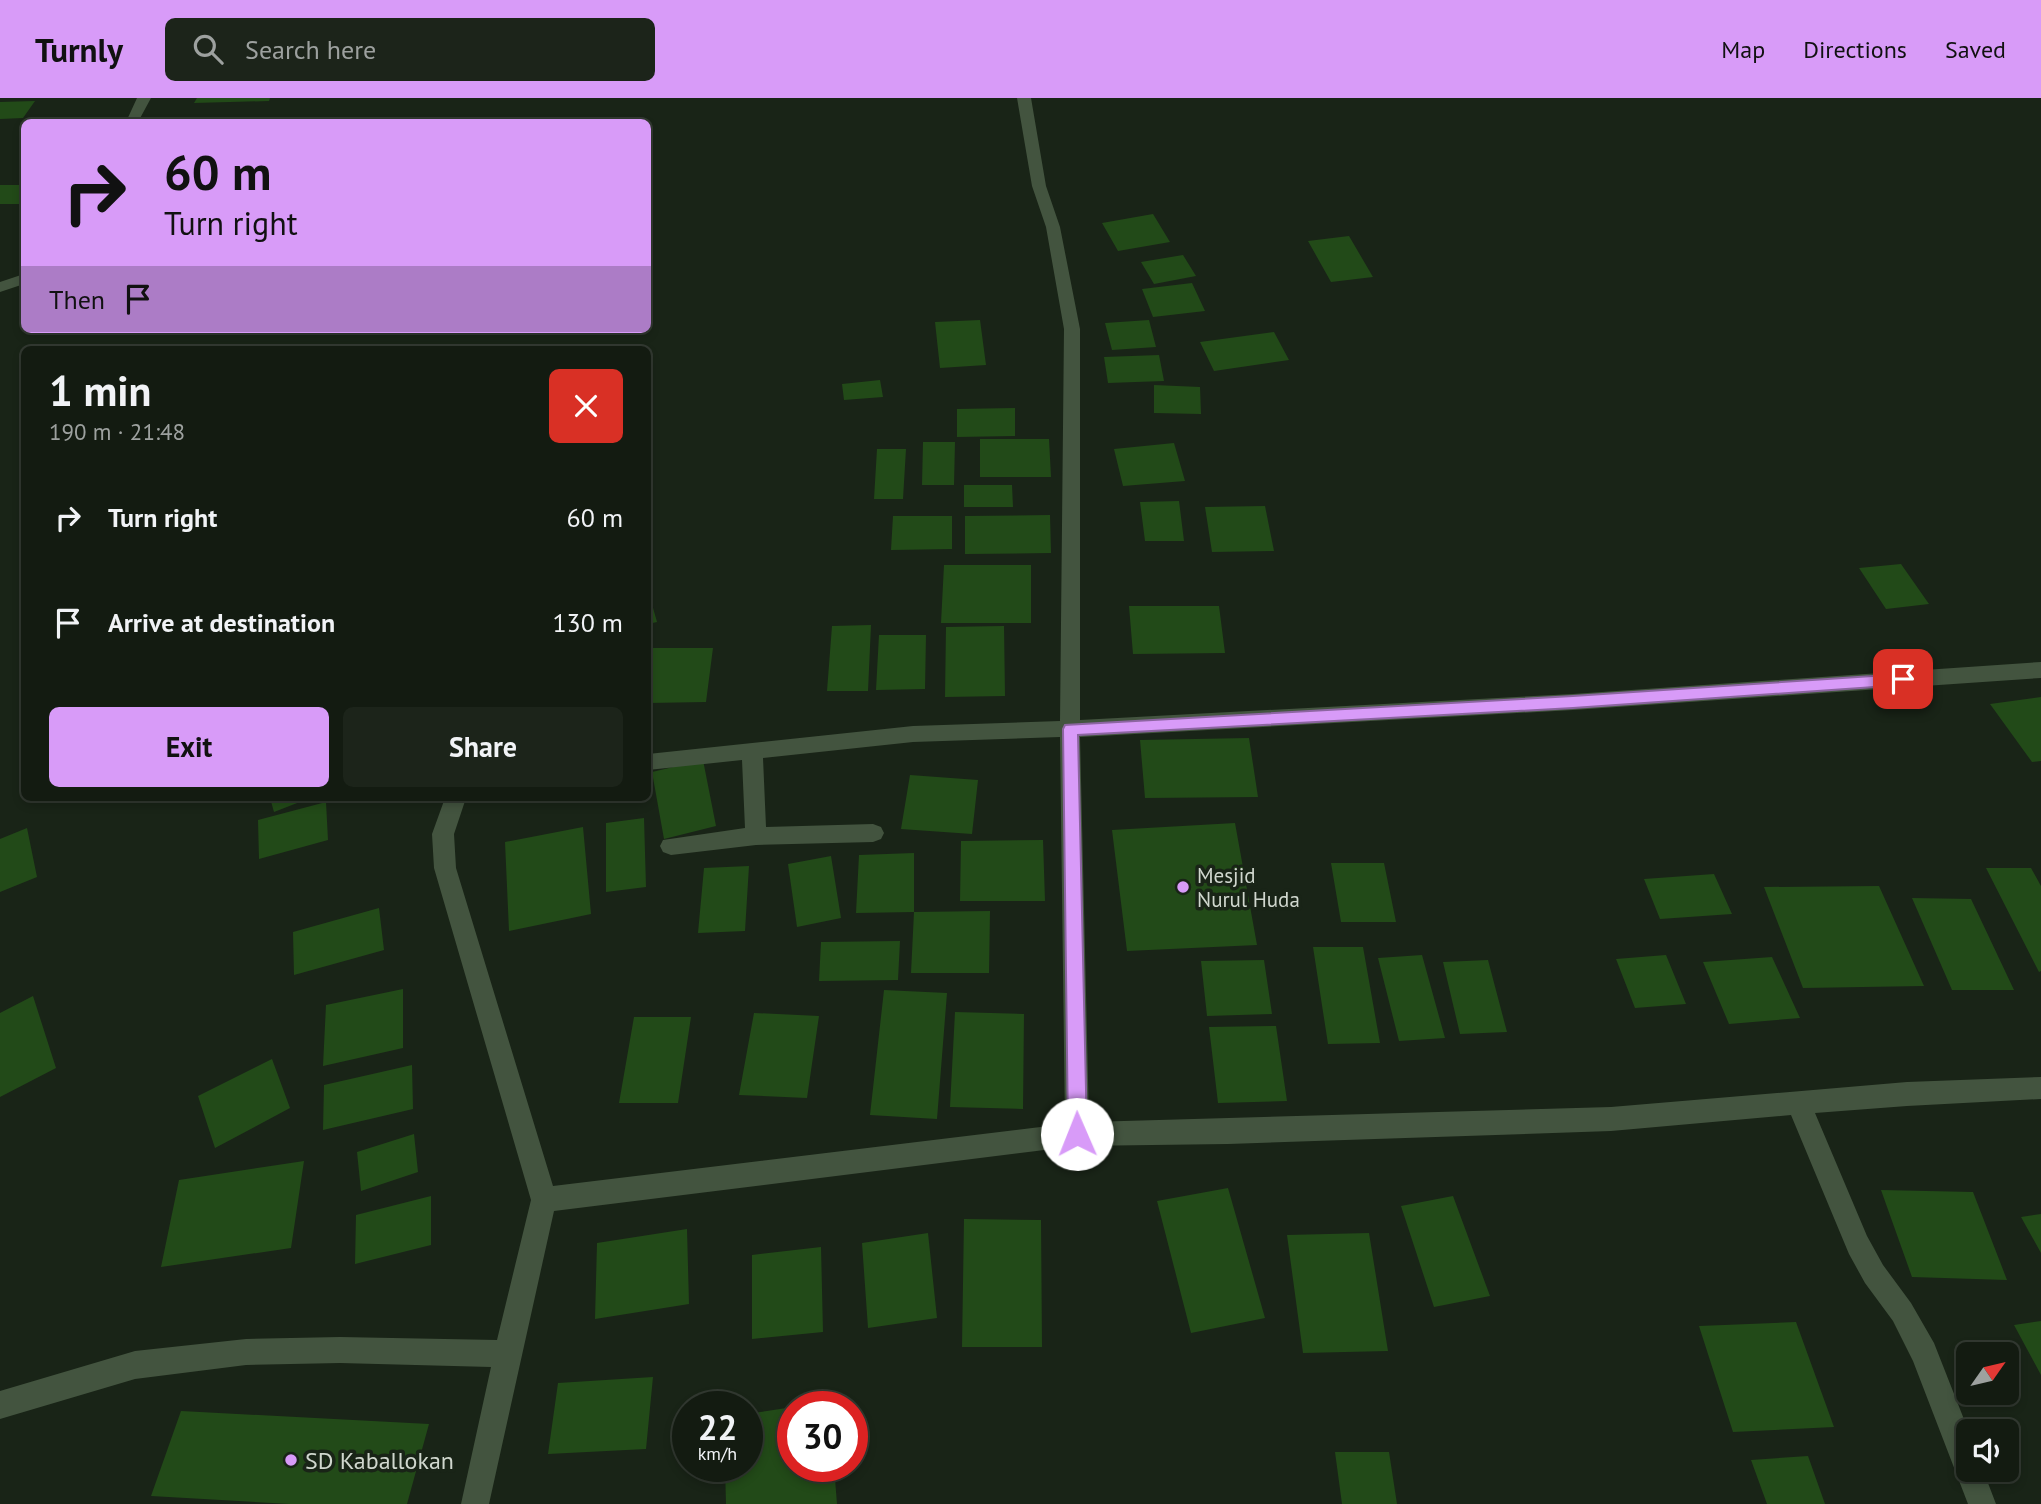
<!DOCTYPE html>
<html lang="en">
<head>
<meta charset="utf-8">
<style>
  body { margin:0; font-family:"PT Sans",sans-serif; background:#1c241a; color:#f1f3f6; height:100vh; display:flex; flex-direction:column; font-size:26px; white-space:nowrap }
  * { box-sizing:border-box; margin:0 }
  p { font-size:23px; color:#9da19f }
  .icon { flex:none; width:38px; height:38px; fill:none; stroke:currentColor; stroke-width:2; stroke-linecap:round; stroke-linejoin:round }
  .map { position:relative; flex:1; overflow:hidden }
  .details { position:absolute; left:21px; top:248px; width:630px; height:455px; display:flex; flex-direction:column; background:#131b11; border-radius:10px; box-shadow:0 4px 10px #0003,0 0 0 2px #323931 }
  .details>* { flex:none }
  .banner { position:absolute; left:21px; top:21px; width:630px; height:214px; border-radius:10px; box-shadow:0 4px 10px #0003,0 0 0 2px #323931; background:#d89bf8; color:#111; overflow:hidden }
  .needle { width:46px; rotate:56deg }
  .controls { position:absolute; left:1956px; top:1244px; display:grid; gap:14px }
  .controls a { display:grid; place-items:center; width:63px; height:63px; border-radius:10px; background:#131b11; box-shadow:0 4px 10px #0003,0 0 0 2px #323931; font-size:35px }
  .speed { position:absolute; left:672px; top:1293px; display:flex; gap:14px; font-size:35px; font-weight:700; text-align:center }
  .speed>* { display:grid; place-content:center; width:91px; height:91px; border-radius:50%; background:#131b11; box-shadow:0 4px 10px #0003,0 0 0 2px #323931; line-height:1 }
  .speed small { font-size:18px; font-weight:400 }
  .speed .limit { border:10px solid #d22; background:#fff; color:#111 }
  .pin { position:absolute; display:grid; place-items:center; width:60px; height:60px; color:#fff; margin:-30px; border-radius:14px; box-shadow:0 4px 10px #0006 }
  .me { position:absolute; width:77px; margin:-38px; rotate:359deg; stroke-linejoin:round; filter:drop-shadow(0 0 5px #0008) }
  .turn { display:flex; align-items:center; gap:24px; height:147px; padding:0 28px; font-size:32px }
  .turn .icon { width:91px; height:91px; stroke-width:2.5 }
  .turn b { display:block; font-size:49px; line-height:60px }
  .then { display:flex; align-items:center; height:66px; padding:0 28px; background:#0003; gap:14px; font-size:26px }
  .round { display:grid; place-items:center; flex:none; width:74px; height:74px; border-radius:10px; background:#1c241a }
  .headline { display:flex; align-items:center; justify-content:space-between; height:119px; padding:0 28px }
  h1 { font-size:42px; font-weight:600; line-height:52px }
  .cta { display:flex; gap:14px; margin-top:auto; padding:14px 28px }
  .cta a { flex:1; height:80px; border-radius:10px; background:#d89bf8; color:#111; font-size:28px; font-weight:600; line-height:80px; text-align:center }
  .cta a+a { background:#1c241a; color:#f1f3f6 }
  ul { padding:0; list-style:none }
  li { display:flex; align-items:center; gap:21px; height:105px; padding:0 28px }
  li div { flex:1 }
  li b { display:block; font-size:26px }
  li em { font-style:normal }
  header { display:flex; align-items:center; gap:42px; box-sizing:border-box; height:98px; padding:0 35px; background:#d89bf8; color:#111 }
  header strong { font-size:33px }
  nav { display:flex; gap:38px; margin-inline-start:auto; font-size:24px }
  .search { width:490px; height:63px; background:#1c241a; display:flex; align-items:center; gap:18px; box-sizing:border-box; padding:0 24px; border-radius:10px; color:#9da19f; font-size:26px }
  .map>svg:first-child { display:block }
  .building { fill:#224a18 }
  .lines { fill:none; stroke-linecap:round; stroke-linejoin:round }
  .street { fill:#43543f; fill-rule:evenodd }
  .route { fill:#d89bf8; stroke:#8c65a1; stroke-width:2 }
  .poi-dot { fill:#d89bf8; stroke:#192417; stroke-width:2.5 }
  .labels { text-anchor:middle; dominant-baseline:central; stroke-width:7; stroke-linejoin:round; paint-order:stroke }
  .poi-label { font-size:21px; fill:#d0d7ce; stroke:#192417; text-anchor:start }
  .near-poi-label { font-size:24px; fill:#d0d7ce; stroke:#192417; text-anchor:start }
</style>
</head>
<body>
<header>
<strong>Turnly</strong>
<div class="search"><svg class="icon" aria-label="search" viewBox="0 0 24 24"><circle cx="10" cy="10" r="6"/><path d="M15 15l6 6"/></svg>Search here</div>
<nav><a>Map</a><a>Directions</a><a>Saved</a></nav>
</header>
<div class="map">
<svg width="2041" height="1406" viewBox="0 0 2041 1406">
  <rect width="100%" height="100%" fill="#192417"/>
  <path class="building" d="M 197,0 L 270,0 L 269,3 L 194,5 Z
    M 35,3 L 23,20 L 0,21 L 0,4 Z
    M 0,87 L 24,87 L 24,106 L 0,106 Z
    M 1153,116 L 1170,144 L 1118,153 L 1102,125 Z
    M 1349,138 L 1373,179 L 1331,184 L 1308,143 Z
    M 1183,157 L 1196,178 L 1154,186 L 1141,164 Z
    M 1192,185 L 1205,213 L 1153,219 L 1142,191 Z
    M 980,222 L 986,267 L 940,270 L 935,224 Z
    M 1149,222 L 1156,249 L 1112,252 L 1105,225 Z
    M 1274,234 L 1289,262 L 1214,273 L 1200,244 Z
    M 1159,257 L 1164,283 L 1108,285 L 1104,259 Z
    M 880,282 L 883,299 L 844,302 L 842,286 Z
    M 1154,287 L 1200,289 L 1201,316 L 1154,315 Z
    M 1015,310 L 1015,338 L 957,339 L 957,311 Z
    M 980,341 L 1049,341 L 1051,379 L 980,379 Z
    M 923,344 L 955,344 L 954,387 L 922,387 Z
    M 1174,345 L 1185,383 L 1123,388 L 1114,351 Z
    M 877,351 L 906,351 L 903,401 L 874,401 Z
    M 964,387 L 1012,387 L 1013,409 L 964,409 Z
    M 1179,403 L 1184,443 L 1145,443 L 1140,404 Z
    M 1265,408 L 1274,453 L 1212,454 L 1205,409 Z
    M 1050,417 L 1051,455 L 965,456 L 965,418 Z
    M 893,418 L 952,418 L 952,451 L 891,452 Z
    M 1901,466 L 1929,506 L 1886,511 L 1859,470 Z
    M 944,467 L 1031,467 L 1031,525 L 941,525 Z
    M 648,492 L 657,524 L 648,526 Z
    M 1129,508 L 1219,508 L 1225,555 L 1133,556 Z
    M 871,527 L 868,593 L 827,593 L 832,528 Z
    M 1004,528 L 1005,598 L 945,599 L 946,529 Z
    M 879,537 L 926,537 L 925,591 L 876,592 Z
    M 648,550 L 713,550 L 706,604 L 648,605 Z
    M 2041,599 L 2041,663 L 2032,664 L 1990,606 Z
    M 1249,640 L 1258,699 L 1145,700 L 1140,642 Z
    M 703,662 L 716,728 L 664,741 L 652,674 Z
    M 910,677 L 978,682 L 972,736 L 901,731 Z
    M 270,700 L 310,700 L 274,714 Z
    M 326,704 L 328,742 L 259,761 L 258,722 Z
    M 644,720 L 646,789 L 606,794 L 606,725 Z
    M 1235,725 L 1257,847 L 1127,853 L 1112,732 Z
    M 583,729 L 591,816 L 509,833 L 505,744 Z
    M 27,730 L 37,779 L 0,794 L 0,741 Z
    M 1043,742 L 1045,803 L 960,803 L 961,743 Z
    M 914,755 L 914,814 L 990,813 L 989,875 L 911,875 L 914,814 L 856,815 L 859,757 Z
    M 831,758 L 841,820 L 797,829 L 788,766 Z
    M 1331,765 L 1384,765 L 1396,824 L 1341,824 Z
    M 749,768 L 745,833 L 698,835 L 704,770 Z
    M 1986,770 L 2031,770 L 2041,788 L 2041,873 L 2039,874 Z
    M 1714,776 L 1732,816 L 1660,821 L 1644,781 Z
    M 1879,788 L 1924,888 L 1803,890 L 1764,789 Z
    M 1912,800 L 1971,801 L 2014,892 L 1952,892 Z
    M 379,810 L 384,852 L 294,877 L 293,834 Z
    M 900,843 L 898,882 L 819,883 L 821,844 Z
    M 1313,849 L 1363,849 L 1380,945 L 1328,946 Z
    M 1422,857 L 1445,940 L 1399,943 L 1378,860 Z
    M 1666,857 L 1686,906 L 1635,910 L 1616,861 Z
    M 1772,859 L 1800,920 L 1729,926 L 1703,864 Z
    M 1264,862 L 1272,916 L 1207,918 L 1201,863 Z
    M 1488,862 L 1507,934 L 1460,936 L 1443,864 Z
    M 403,891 L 403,950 L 323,968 L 326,907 Z
    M 884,892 L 947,895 L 937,1021 L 870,1017 Z
    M 33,898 L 56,970 L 0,999 L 0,915 Z
    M 955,914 L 1024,916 L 1023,1011 L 950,1009 Z
    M 754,915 L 819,918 L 807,1000 L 739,997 Z
    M 634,919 L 691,919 L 678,1005 L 619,1005 Z
    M 1276,928 L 1287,1003 L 1218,1005 L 1209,929 Z
    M 272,961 L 290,1010 L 215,1050 L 198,998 Z
    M 412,967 L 413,1011 L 323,1032 L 324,987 Z
    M 414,1036 L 418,1074 L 361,1093 L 357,1054 Z
    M 304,1063 L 291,1150 L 161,1169 L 179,1082 Z
    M 1228,1090 L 1265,1220 L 1191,1235 L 1157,1103 Z
    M 1881,1092 L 1973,1094 L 2007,1182 L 1912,1179 Z
    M 431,1098 L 431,1147 L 355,1166 L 356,1117 Z
    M 1453,1098 L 1490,1198 L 1434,1209 L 1401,1108 Z
    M 2041,1116 L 2041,1155 L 2021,1119 Z
    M 964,1121 L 1041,1122 L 1042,1249 L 962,1249 Z
    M 687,1131 L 689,1206 L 595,1221 L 597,1145 Z
    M 928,1135 L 937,1220 L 868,1230 L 862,1145 Z
    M 1369,1135 L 1388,1253 L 1303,1255 L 1287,1137 Z
    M 821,1149 L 823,1234 L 752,1241 L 752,1157 Z
    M 2041,1223 L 2041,1277 L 2014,1227 Z
    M 1796,1224 L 1834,1329 L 1733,1334 L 1699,1228 Z
    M 653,1279 L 646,1351 L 548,1356 L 558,1285 Z
    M 829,1302 L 830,1309 L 798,1309 L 798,1308 Z
    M 793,1309 L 793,1368 L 834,1368 L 837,1406 L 726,1406 L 725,1368 L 747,1368 L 747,1316 Z
    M 181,1313 L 429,1326 L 407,1406 L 290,1406 L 151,1398 Z
    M 1335,1354 L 1389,1354 L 1397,1406 L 1342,1406 Z
    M 1808,1358 L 1825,1406 L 1767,1406 L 1751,1362 Z"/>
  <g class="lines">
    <path class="street" d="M 137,0 L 151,0 L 138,24 L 126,24 Z
      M 1017,0 L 1031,0 L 1046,88 L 1060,129 L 1080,231 L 1080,622 L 1573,596 L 2041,564 L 2041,580 L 1573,612 L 1080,639 L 1089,1024 L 1611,1009 L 1907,984 L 2041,979 L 2041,1001 L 1907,1008 L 1815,1015 L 1867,1138 L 1883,1167 L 1911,1205 L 1934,1245 L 1969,1334 L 1969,1372 L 1983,1372 L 1996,1406 L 1968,1406 L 1913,1263 L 1893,1223 L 1865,1185 L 1849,1156 L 1791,1017 L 1611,1033 L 1228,1046 L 1077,1048 L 554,1113 L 489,1406 L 461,1406 L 491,1269 L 340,1265 L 246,1267 L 135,1281 L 0,1321 L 0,1293 L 135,1253 L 246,1241 L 340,1239 L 497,1242 L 531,1102 L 434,770 L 432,736 L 445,700 L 466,700 L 454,736 L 456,770 L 553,1088 L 1065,1026 L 1060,639 L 913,644 L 763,660 L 766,729 L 873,726 L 881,729 L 884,735 L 881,741 L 873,744 L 756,747 L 671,757 L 663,754 L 660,748 L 663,742 L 745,730 L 742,662 L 648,672 L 648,656 L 913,628 L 1060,623 L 1064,231 L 1046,129 L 1032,88 Z
      M 24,176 L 24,186 L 0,194 L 0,184 Z"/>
  </g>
  <path class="route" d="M 1903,576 L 1911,581 L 1903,587 L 1573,610 L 1078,637 L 1087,1036 L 1084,1042 L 1077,1045 L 1071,1042 L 1068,1036 L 1063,631 L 1065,627 L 1573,598 Z"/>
  <g class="poi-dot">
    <circle cx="1183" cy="789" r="7"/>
    <circle cx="291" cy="1362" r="7"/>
  </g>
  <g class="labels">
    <g class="poi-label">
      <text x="1197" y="777">Mesjid<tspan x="1197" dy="24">Nurul Huda</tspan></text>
    </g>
    <g class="near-poi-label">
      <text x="305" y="1362">SD Kaballokan</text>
    </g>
  </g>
</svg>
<div class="controls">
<a><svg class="needle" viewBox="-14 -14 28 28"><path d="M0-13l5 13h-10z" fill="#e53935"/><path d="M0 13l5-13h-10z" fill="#9da19f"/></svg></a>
<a><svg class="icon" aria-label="sound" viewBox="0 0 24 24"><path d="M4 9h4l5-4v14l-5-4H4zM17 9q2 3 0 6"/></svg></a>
</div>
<div class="speed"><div>22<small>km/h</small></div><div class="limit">30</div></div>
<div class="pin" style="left:1903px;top:581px;background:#d93025"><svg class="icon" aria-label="arrive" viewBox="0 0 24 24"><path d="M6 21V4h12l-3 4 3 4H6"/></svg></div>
<svg class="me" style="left:1077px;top:1036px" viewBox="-20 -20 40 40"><circle r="19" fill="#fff"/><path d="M0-13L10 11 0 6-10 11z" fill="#d89bf8"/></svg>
<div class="banner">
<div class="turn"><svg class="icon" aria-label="right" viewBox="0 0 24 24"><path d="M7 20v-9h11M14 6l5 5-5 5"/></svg><div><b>60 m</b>Turn right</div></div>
<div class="then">Then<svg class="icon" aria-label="arrive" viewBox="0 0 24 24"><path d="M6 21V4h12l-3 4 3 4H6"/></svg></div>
</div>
<section class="details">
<div class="headline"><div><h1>1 min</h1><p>190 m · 21:48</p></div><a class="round" style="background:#d93025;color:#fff"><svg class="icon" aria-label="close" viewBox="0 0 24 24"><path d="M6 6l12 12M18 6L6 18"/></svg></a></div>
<ul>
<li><svg class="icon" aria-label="right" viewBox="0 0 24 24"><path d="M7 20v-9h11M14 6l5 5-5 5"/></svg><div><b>Turn right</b></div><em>60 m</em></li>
<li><svg class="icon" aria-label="arrive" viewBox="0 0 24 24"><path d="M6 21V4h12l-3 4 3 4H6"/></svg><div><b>Arrive at destination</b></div><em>130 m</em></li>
</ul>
<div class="cta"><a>Exit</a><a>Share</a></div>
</section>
</div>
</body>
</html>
